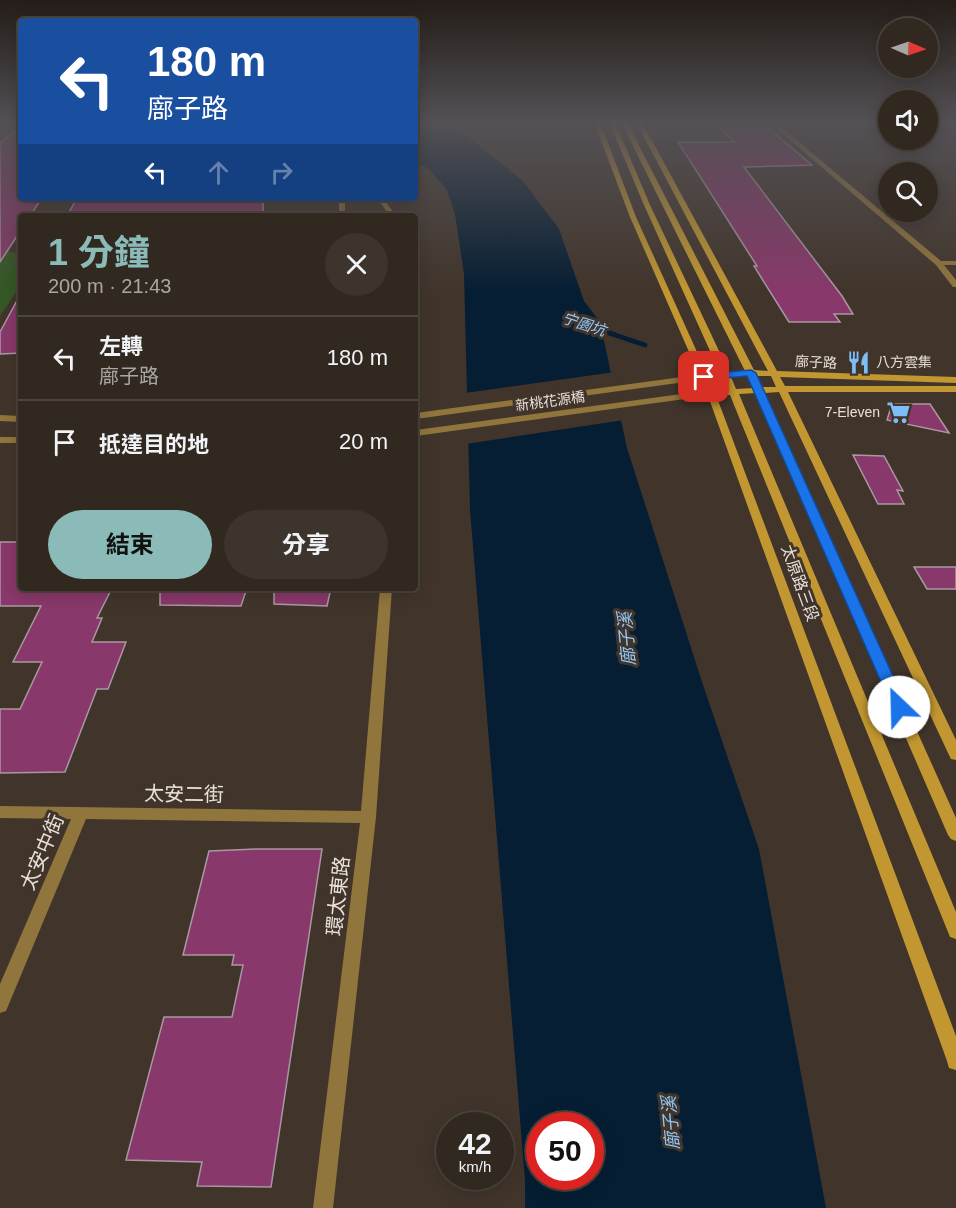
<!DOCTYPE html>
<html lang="zh-TW">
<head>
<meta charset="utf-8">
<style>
  body { margin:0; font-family:Helvetica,"Noto Sans TC",sans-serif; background:#3d342d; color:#f1f3f6; height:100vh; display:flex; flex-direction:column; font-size:22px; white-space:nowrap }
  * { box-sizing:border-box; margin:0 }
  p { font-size:20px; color:#a8a6a5 }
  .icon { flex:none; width:33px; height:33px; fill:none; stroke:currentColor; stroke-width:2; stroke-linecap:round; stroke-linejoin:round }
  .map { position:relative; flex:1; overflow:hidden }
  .side { position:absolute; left:18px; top:213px; width:400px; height:378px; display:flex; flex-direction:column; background:#312820; border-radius:6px; box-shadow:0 3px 15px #0003,0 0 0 2px #4c443e }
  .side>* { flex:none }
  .guide { position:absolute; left:18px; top:18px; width:400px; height:183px; border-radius:6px; box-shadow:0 3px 15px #0003,0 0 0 2px #4c443e; background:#1a4fa0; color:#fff; overflow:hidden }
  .needle { width:39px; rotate:92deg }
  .tools { position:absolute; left:878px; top:18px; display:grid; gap:12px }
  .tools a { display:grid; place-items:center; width:60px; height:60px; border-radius:50%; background:#312820; box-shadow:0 3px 15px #0003,0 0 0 2px #4c443e; font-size:30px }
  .speed { position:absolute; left:436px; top:1112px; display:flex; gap:12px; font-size:30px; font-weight:700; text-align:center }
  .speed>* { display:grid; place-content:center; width:78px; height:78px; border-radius:50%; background:#312820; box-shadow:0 3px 15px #0003,0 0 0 2px #4c443e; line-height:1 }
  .speed small { font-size:15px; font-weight:400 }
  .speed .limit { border:9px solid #d22; background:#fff; color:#111 }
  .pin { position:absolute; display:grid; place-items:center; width:51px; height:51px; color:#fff; margin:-26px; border-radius:12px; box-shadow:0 3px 9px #0006 }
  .me { position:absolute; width:66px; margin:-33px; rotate:336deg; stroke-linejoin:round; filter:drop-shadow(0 0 4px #0008) }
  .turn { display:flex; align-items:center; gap:21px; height:126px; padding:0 30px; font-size:27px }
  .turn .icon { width:78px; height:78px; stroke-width:2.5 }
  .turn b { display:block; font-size:42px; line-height:51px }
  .lanes { display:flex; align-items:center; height:57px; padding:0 30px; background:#0003; justify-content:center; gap:30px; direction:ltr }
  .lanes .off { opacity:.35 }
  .round { display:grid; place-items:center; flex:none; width:63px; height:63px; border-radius:32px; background:#3d342d }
  .headline { display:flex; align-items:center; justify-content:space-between; height:102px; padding:0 30px }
  h1 { font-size:36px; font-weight:700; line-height:45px; color:#8bbbb9 }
  .action { display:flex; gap:12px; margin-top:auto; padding:12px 30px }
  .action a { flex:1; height:69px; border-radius:36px; background:#8bbbb9; color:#111; font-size:24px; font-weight:700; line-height:69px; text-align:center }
  .action a+a { background:#3d342d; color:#f1f3f6 }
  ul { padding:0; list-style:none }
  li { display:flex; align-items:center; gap:18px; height:84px; padding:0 30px; border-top:2px solid #4c443e }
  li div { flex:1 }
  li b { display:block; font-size:22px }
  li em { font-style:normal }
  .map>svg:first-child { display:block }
  .green { fill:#355725 }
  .water { fill:#061e33; fill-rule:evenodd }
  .pier { fill:#41352b }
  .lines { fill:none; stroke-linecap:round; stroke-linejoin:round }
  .stream-far1 { stroke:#061e33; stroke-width:4 }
  .stream { stroke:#061e33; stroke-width:5 }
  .building { fill:#88386a; stroke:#a998a1; stroke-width:1.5 }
  .service { fill:#90753c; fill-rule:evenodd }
  .minor { fill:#90753c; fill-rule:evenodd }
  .tertiary { fill:#90753c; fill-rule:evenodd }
  .secondary { fill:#c29731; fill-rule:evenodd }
  .route { fill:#1a73e8; stroke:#114b97; stroke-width:1.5 }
  .labels { text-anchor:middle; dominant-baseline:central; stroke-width:6; stroke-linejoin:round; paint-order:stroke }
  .far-street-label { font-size:14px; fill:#e8e1da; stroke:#41352b }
  .far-poi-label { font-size:14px; fill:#e8e1da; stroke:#41352b; text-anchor:start }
  .far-water-label { font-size:15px; font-style:italic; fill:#91c8fb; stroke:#41352b }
  .street-label { font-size:16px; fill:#e8e1da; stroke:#41352b }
  .water-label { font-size:18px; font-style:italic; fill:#91c8fb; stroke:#41352b }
  .near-street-label { font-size:20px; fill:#e8e1da; stroke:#41352b }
</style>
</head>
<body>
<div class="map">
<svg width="956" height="1208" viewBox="0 0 956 1208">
  <rect width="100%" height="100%" fill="#41352b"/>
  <path class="green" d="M 0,250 L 21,254 L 21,285 L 0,316 Z"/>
  <path class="water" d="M 416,122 L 436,122 L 467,136 L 523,181 L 559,229 L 584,301 L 600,322 L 627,448 L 703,685 L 759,849 L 826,1208 L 525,1208 L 525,1180 L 470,510 L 464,274 L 455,214 L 447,190 L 429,169 L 416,162 ZM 540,1125 L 591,1125 L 591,1176 L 540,1176 Z"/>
  <path class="pier" d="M 615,372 L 624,420 L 466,444 L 465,393 Z"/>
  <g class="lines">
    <path class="stream-far1" d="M 596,328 L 614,334"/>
    <path class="stream" d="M 609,333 L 645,345"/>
  </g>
  <path class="building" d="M 761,122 L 812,165 L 744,167 L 842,296 L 853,314 L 834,314 L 840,322 L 789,322 L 754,266 L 757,266 L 678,142 L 734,142 L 715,123 Z
    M 21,126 L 21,198 L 42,198 L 30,216 L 21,216 L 21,230 L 0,262 L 0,143 Z
    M 77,198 L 263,198 L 263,216 L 67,216 Z
    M 21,293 L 21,353 L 0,354 L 0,332 Z
    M 892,404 L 930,404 L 949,433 L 887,420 Z
    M 853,455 L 884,456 L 903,491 L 897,490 L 904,504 L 878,504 Z
    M 0,542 L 21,542 L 21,588 L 112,588 L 97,618 L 102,618 L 92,642 L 126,642 L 108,689 L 97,689 L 65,772 L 0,773 L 0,709 L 20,709 L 42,662 L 13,662 L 41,606 L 0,606 Z
    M 914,567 L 956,567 L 956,589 L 927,589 Z
    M 160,588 L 247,588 L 241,606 L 160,605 Z
    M 274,588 L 331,588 L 327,606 L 274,604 Z
    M 256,849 L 322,849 L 271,1187 L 197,1186 L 202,1162 L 126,1160 L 164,1017 L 232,1017 L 243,965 L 232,965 L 234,955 L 183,955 L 209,851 Z"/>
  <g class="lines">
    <path class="service" d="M 299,198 L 383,198 L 384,199 L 381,201 L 348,200 L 345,203 L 345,216 L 339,216 L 339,203 L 341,200 L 302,200 Z"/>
    <path class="minor" d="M 769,122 L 775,122 L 941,261 L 956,261 L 956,265 L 944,265 L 956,280 L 956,287 L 953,287 L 936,265 Z
      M 932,122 L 956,122 L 956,126 L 935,124 Z
      M 377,198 L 383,198 L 396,216 L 390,216 Z
      M 380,588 L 392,588 L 376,817 L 333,1208 L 313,1208 L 360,823 L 86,819 L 6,1011 L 0,1013 L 0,984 L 71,819 L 0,818 L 0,806 L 361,811 Z"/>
    <path class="tertiary" d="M 704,374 L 707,375 L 707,379 L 416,419 L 416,413 Z
      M 711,390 L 715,393 L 714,395 L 416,436 L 416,430 Z
      M 0,415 L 21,416 L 21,422 L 0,421 Z
      M 0,437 L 21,437 L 21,443 L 0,443 Z"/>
    <path class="secondary" d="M 594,122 L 600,122 L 636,217 L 707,374 L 720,373 L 644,205 L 609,122 L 615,122 L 650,205 L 729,372 L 745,371 L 621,122 L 627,122 L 754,370 L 768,371 L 636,122 L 642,122 L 777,371 L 956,377 L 956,383 L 780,377 L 785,386 L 956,386 L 956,392 L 788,392 L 956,740 L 956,760 L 951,759 L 949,755 L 779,392 L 765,393 L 956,818 L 956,841 L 951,839 L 948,835 L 756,393 L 739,394 L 956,912 L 956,939 L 950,937 L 948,932 L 730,395 L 716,395 L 956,1036 L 956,1070 L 949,1068 L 947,1061 L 707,393 L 630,217 ZM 748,376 L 754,388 L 736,389 L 731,377 ZM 757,376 L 771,376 L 776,387 L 763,387 ZM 723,378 L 728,389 L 714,390 L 709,379 Z"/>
  </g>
  <linearGradient id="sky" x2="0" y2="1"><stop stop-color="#241d18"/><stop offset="0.42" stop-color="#545155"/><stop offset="1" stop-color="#545155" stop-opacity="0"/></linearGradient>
  <rect width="956" height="291" fill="url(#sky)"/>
  <path class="route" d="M 751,370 L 756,373 L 907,707 L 905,711 L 894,711 L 892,707 L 747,376 L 704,380 L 699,377 L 704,374 Z"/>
  <defs>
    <symbol id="restaurant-bare" viewBox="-9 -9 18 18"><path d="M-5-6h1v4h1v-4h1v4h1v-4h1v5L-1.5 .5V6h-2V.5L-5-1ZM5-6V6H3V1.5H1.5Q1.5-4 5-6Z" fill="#7dbef9" stroke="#41352b" stroke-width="2.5" paint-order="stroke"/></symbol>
    <symbol id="supermarket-bare" viewBox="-9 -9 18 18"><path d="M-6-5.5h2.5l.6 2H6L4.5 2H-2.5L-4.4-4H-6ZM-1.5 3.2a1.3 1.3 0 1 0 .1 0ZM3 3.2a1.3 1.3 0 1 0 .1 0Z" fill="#7dbef9" stroke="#41352b" stroke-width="2.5" paint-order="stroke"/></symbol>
  </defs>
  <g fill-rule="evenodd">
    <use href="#restaurant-bare" x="842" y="346" width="33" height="33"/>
    <use href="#supermarket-bare" x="882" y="396" width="33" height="33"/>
  </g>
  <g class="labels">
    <g class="far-street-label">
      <text transform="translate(816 362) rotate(3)">廍子路</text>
      <text transform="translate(550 401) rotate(-8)">新桃花源橋</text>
    </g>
    <g class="far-poi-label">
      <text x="876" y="362">八方雲集</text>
      <text x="880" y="412" text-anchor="end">7-Eleven</text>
    </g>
    <g class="far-water-label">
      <text transform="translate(584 324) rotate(18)">宁園坑</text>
    </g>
    <g class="street-label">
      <text transform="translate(800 583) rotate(70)">太原路三段</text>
    </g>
    <g class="water-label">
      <text transform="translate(627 639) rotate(-95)">廍子溪</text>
      <text transform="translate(671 1123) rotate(-95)">廍子溪</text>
    </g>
    <g class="near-street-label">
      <text transform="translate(184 794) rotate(1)">太安二街</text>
      <text transform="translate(42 852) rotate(-67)">太安中街</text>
      <text transform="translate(338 896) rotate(-84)">環太東路</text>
    </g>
  </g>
</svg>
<div class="tools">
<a><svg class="needle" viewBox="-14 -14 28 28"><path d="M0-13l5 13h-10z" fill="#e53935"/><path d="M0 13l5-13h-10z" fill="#a8a6a5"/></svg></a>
<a><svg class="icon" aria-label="sound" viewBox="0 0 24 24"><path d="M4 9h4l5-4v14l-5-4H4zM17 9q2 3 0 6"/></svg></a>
<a><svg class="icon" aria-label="search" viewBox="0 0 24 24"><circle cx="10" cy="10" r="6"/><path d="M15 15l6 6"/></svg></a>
</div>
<div class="speed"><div>42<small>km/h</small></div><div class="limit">50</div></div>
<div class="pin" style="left:704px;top:377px;background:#d93025"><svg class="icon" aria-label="arrive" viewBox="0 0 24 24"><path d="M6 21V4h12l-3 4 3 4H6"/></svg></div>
<svg class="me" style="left:899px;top:707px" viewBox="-20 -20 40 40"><circle r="19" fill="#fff"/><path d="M0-13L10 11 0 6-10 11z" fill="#1a73e8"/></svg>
<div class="guide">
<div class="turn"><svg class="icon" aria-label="left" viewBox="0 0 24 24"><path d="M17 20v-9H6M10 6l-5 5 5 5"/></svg><div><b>180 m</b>廍子路</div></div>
<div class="lanes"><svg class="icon" aria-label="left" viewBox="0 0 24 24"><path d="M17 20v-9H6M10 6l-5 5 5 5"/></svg><svg class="icon off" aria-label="ahead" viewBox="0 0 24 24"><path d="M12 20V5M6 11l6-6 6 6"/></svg><svg class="icon off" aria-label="right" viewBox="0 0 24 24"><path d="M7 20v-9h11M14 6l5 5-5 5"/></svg></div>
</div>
<section class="side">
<div class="headline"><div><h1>1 分鐘</h1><p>200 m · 21:43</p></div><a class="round"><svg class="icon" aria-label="close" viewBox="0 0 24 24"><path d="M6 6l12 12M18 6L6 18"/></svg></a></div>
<ul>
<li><svg class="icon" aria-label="left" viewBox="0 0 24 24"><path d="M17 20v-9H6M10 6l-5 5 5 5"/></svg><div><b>左轉</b><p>廍子路</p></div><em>180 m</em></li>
<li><svg class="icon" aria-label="arrive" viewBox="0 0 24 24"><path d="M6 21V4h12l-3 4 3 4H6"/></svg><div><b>抵達目的地</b></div><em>20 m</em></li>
</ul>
<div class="action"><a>結束</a><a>分享</a></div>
</section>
</div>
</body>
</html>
